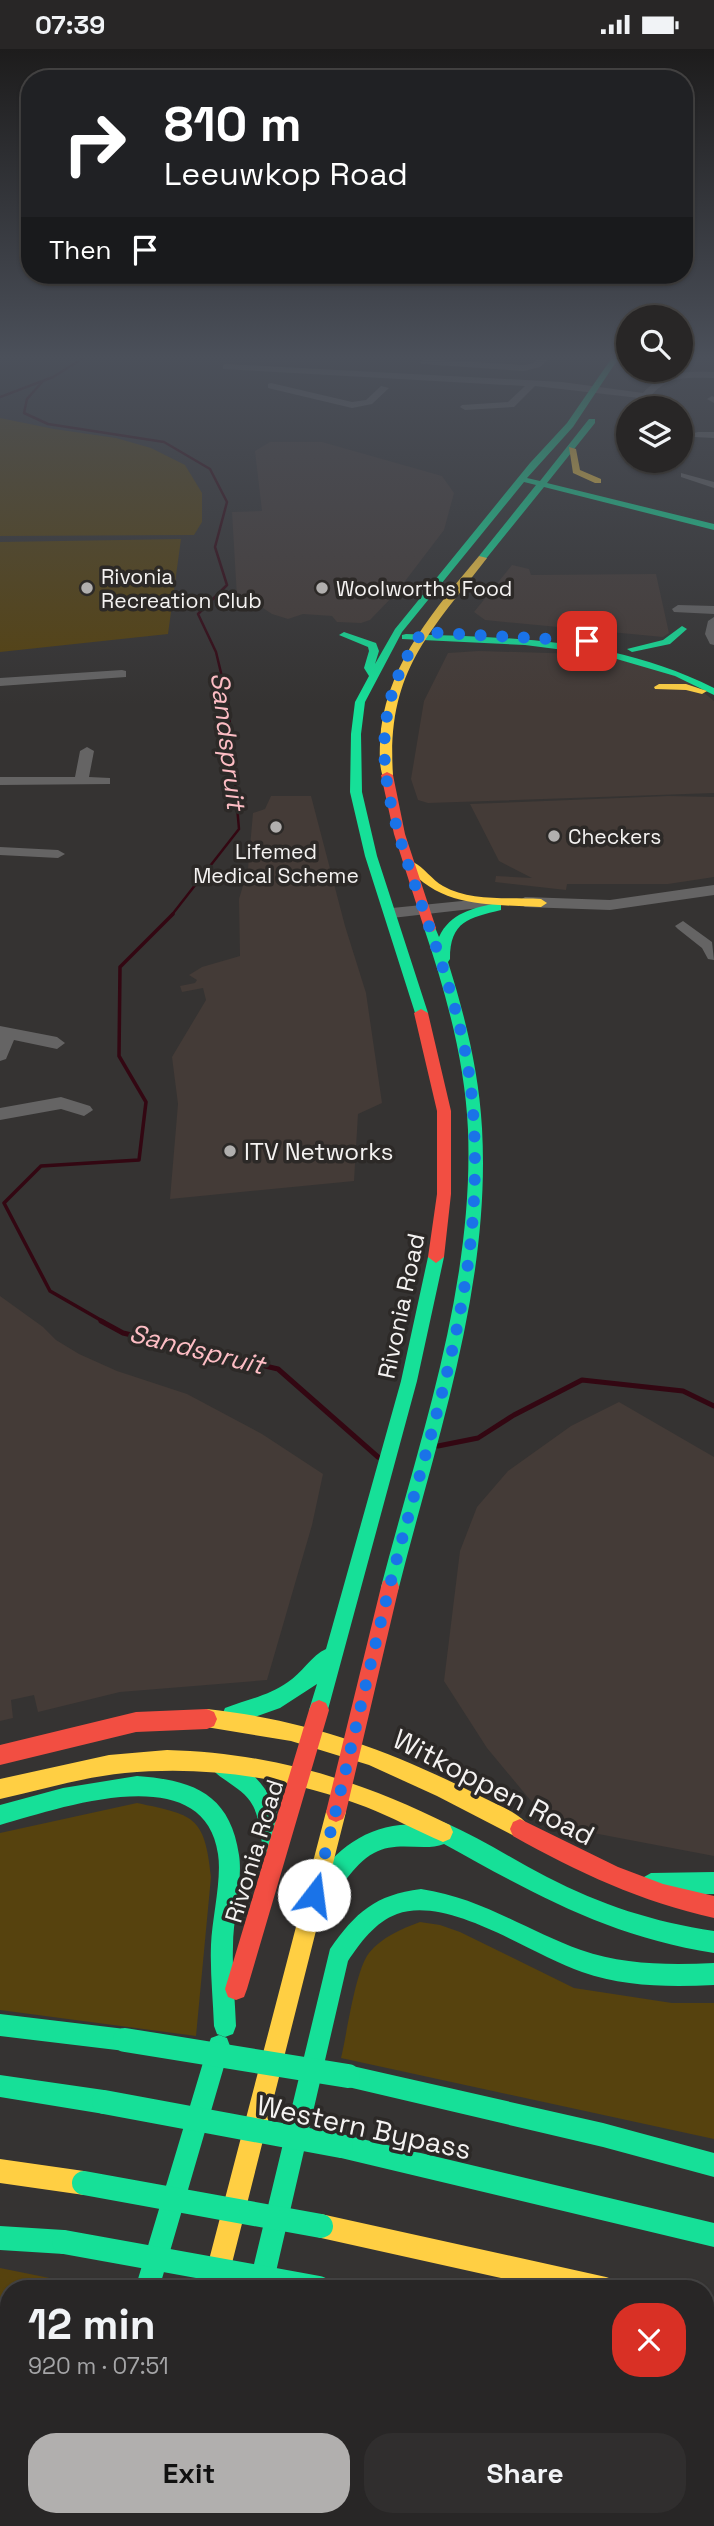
<!DOCTYPE html>
<html lang="en">
<head>
<meta charset="utf-8">
<style>
  body { margin:0; font-family:"Space Grotesk",sans-serif; background:#302e2e; color:#f1f3f6; height:100vh; display:flex; flex-direction:column; font-size:26px; white-space:nowrap }
  * { box-sizing:border-box; margin:0 }
  p { font-size:23px; color:#a5a5a7 }
  .icon { flex:none; width:38px; height:38px; fill:none; stroke:currentColor; stroke-width:2; stroke-linecap:round; stroke-linejoin:round }
  .map { position:relative; flex:1; overflow:hidden }
  .panel { position:absolute; left:0px; top:2231px; width:714px; height:247px; display:flex; flex-direction:column; background:#282626; border-radius:28px 28px 0 0; box-shadow:0 2px 5px #0004,0 0 0 2px #444343 }
  .panel>* { flex:none }
  .guide { position:absolute; left:21px; top:21px; width:672px; height:214px; border-radius:28px; box-shadow:0 2px 5px #0004,0 0 0 2px #444343; background:#202124; color:#fff; overflow:hidden }
  .tools { position:absolute; left:616px; top:256px; display:grid; gap:14px }
  .tools a { display:grid; place-items:center; width:77px; height:77px; border-radius:50%; background:#282626; box-shadow:0 2px 5px #0004,0 0 0 2px #444343; font-size:35px }
  .pin { position:absolute; display:grid; place-items:center; width:60px; height:60px; color:#fff; margin:-30px; border-radius:14px; box-shadow:0 4px 10px #0006 }
  .me { position:absolute; width:77px; margin:-38px; rotate:15deg; stroke-linejoin:round; filter:drop-shadow(0 0 5px #0008) }
  .turn { display:flex; align-items:center; gap:24px; height:147px; padding:0 28px; font-size:32px }
  .turn .icon { width:91px; height:91px; stroke-width:2.5 }
  .turn b { display:block; font-size:49px; line-height:60px }
  .then { display:flex; align-items:center; height:66px; padding:0 28px; background:#0003; gap:14px; font-size:26px }
  .round { display:grid; place-items:center; flex:none; width:74px; height:74px; border-radius:28px; background:#302e2e }
  .summary { display:flex; align-items:center; justify-content:space-between; height:119px; padding:0 28px }
  h1 { font-size:42px; font-weight:800; line-height:52px }
  .action { display:flex; gap:14px; margin-top:auto; padding:14px 28px }
  .action a { flex:1; height:80px; border-radius:28px; background:#b1afae; color:#111; font-size:28px; font-weight:800; line-height:80px; text-align:center }
  .action a+a { background:#302e2e; color:#f1f3f6 }
  .status { display:flex; justify-content:space-between; align-items:center; height:49px; padding:0 35px; background:#282626; direction:ltr }
  .status svg { height:19px; fill:currentColor }
  .map>svg:first-child { display:block }
  .built { fill:#443b37 }
  .green { fill:#56420e }
  .lines { fill:none; stroke-linecap:round; stroke-linejoin:round }
  .stream-far2 { stroke:#330712; stroke-width:2.5 }
  .stream-far1 { stroke:#330712; stroke-width:3.5 }
  .stream { stroke:#330712; stroke-width:5 }
  .street { fill:#656464; fill-rule:evenodd }
  .fast { fill:#16e098; fill-rule:evenodd }
  .slow { fill:#ffcf43; fill-rule:evenodd }
  .jam { fill:#f24e42; fill-rule:evenodd }
  .fast-bridge { stroke:#16e098; stroke-width:24 }
  .route { stroke:#1a73e8; stroke-width:12; stroke-dasharray:0 21.6 }
  .poi-dot { fill:#b1afae; stroke:#2c2927; stroke-width:2.5 }
  .labels { text-anchor:middle; dominant-baseline:central; stroke-width:7; stroke-linejoin:round; paint-order:stroke }
  .far-poi-label { font-size:21px; fill:#f4f2f1; stroke:#2c2927; text-anchor:start }
  .poi-label { font-size:24px; fill:#f4f2f1; stroke:#2c2927; text-anchor:start }
  .street-label { font-size:24px; fill:#f4f2f1; stroke:#2c2927 }
  .water-label { font-size:26px; font-style:italic; fill:#fdbdc4; stroke:#2c2927 }
  .near-street-label { font-size:28px; fill:#f4f2f1; stroke:#2c2927 }
</style>
</head>
<body>
<div class="status"><b>07:39</b><svg viewBox="0 0 49 12"><path d="M0 12V9h3v3zM5 12V6h3v6zM10 12V3h3v9zM15 12V0h3v12zM26 1h20v11H26zM47 4h2v5h-2z"/></svg></div>
<div class="map">
<svg width="714" height="2477" viewBox="0 0 714 2477">
  <rect width="100%" height="100%" fill="#353332"/>
  <path class="built" d="M 270,393 L 322,393 L 442,427 L 454,444 L 444,481 L 396,544 L 370,571 L 361,574 L 337,573 L 332,567 L 303,565 L 288,570 L 272,565 L 251,551 L 237,548 L 232,463 L 262,462 L 255,402 Z
    M 512,516 L 529,520 L 531,526 L 656,525 L 669,584 L 663,588 L 485,571 L 474,563 Z
    M 479,602 L 614,606 L 655,618 L 691,633 L 714,652 L 714,744 L 428,754 L 418,751 L 411,730 L 424,652 L 448,604 Z
    M 271,747 L 311,747 L 345,877 L 366,944 L 382,1054 L 358,1065 L 354,1132 L 170,1150 L 178,1055 L 172,1008 L 206,951 L 203,939 L 182,943 L 180,937 L 195,934 L 197,931 L 189,926 L 202,918 L 240,907 L 239,850 L 248,820 L 253,764 L 265,760 Z
    M 669,747 L 714,748 L 714,828 L 668,835 L 567,835 L 566,841 L 495,833 L 496,827 L 532,829 L 499,812 L 470,755 Z
    M 0,1247 L 43,1278 L 56,1291 L 79,1305 L 117,1322 L 187,1345 L 262,1385 L 323,1425 L 312,1476 L 267,1631 L 120,1643 L 38,1663 L 34,1646 L 11,1651 L 13,1669 L 0,1672 Z
    M 619,1353 L 714,1408 L 714,1807 L 551,1776 L 487,1699 L 444,1632 L 460,1502 L 477,1458 L 508,1422 L 571,1377 Z"/>
  <path class="green" d="M 0,369 L 54,380 L 116,389 L 151,399 L 185,416 L 202,444 L 202,473 L 194,486 L 0,487 Z
    M 181,490 L 168,585 L 0,603 L 0,493 Z
    M 137,1754 C 193,1766 205,1766 211,1828 L 196,1987 L 0,1961 L 0,1784 Z
    M 420,1873 L 440,1876 L 460,1883 L 574,1939 L 672,1954 L 714,1954 L 714,2090 L 341,2009 C 347,1985 355,1922 369,1904 C 382,1888 401,1880 420,1873 Z
    M 0,2219 L 104,2240 L 9,2240 L 9,2469 L 57,2469 L 55,2477 L 0,2477 Z
    M 705,2378 L 714,2381 L 714,2477 L 227,2477 L 229,2469 L 705,2469 Z"/>
  <g class="lines">
    <path class="stream-far2" d="M 43,332 L 27,350 L 24,364 L 48,375 L 164,393 L 210,420 L 227,453 L 215,498 L 227,536 L 198,565 L 216,603 L 228,653 L 239,780 L 171,867
      M 0,348 L 53,328 L 82,310"/>
    <path class="stream-far1" d="M 104,1273 L 50,1242 L 4,1154 L 41,1117 L 139,1111 L 146,1053 L 119,1007 L 120,918 L 173,865"/>
    <path class="stream" d="M 101,1272 L 123,1284 L 278,1320 L 378,1408
      M 438,1397 L 478,1389 L 514,1366 L 582,1331 L 683,1342 L 714,1357"/>
    <path class="street" d="M 425,310 L 524,316 L 534,314 L 538,310 L 548,310 L 540,318 L 524,322 L 422,315 L 420,313 Z
      M 226,315 L 562,333 L 643,344 C 662,322 686,322 714,323 L 714,329 C 679,328 662,327 642,359 L 633,358 L 639,349 L 535,337 L 514,358 L 465,361 L 460,358 L 462,356 L 508,353 L 525,337 L 223,320 L 223,316 Z
      M 271,334 L 352,353 L 366,351 L 381,337 L 389,339 L 372,355 L 352,359 L 268,339 L 268,335 Z
      M 712,347 L 714,348 L 714,354 L 707,350 Z
      M 698,383 L 714,383 L 714,389 L 694,388 L 694,384 Z
      M 643,411 L 653,411 L 653,413 L 648,416 Z
      M 681,424 L 714,433 L 714,439 L 681,428 Z
      M 678,556 L 714,557 L 714,565 L 674,563 L 672,560 Z
      M 714,568 L 714,596 L 710,595 L 705,585 L 708,572 Z
      M 122,621 L 126,622 L 126,628 L 0,637 L 0,629 Z
      M 87,698 L 94,702 L 89,728 L 110,729 L 110,735 L 0,736 L 0,728 L 75,728 L 80,702 Z
      M 0,798 L 58,801 L 65,805 L 58,809 L 0,806 Z
      M 714,836 L 714,846 L 610,861 L 525,858 L 517,853 L 525,848 L 610,851 Z
      M 492,849 L 497,851 L 500,854 L 497,857 L 392,869 L 384,864 L 392,859 Z
      M 683,872 L 712,893 L 714,911 L 708,910 L 702,899 L 678,880 L 675,877 Z
      M 0,977 L 57,988 L 65,994 L 57,1000 L 14,991 L 6,1010 L 0,1012 Z
      M 61,1048 L 90,1057 L 93,1061 L 84,1067 L 61,1060 L 0,1071 L 0,1059 Z"/>
    <path class="fast" d="M 611,310 L 618,310 L 573,378 L 527,429 L 540,432 L 589,370 L 595,370 L 595,374 L 547,434 L 714,475 L 714,481 L 544,438 L 485,511 L 479,511 L 479,507 L 536,436 L 524,433 L 402,583 L 365,653 L 361,685 L 362,743 L 377,807 L 428,964 L 421,968 L 416,967 L 365,807 L 350,743 L 351,685 L 355,653 L 369,627 L 364,619 L 369,602 L 368,598 L 339,586 L 344,583 L 376,594 L 379,602 L 375,615 L 395,580 L 530,414 L 567,374 Z
      M 682,577 L 687,580 L 670,595 L 632,603 L 627,600 L 663,591 Z
      M 406,585 C 516,589 613,589 714,639 L 714,646 L 675,627 L 603,606 L 525,596 L 402,590 L 402,586 Z
      M 497,854 L 501,855 L 501,861 C 469,869 450,872 450,910 L 448,913 C 465,967 479,1023 482,1079 C 491,1236 437,1388 399,1538 L 397,1544 L 390,1547 L 383,1544 L 381,1538 C 420,1388 474,1238 468,1081 C 465,1012 446,944 424,879 L 430,875 L 434,876 L 439,888 C 450,864 473,859 497,854 Z
      M 436,1202 L 444,1208 L 417,1332 L 326,1668 L 319,1671 L 312,1668 L 309,1661 L 317,1635 L 280,1659 L 232,1676 L 225,1673 L 222,1666 L 225,1659 C 246,1651 268,1647 288,1633 C 301,1625 312,1606 326,1600 L 401,1332 L 428,1208 Z
      M 219,1705 C 253,1719 274,1743 281,1779 C 283,1789 284,1797 280,1806 L 273,1809 L 266,1806 C 258,1789 262,1769 250,1752 C 240,1737 214,1728 209,1715 L 212,1708 Z
      M 137,1727 C 192,1731 230,1744 239,1806 C 243,1831 233,1869 233,1897 C 232,1923 235,1950 236,1977 L 233,1985 L 225,1988 L 217,1985 L 214,1977 C 213,1950 210,1923 211,1896 C 212,1869 222,1830 218,1805 C 204,1708 61,1759 0,1776 L 0,1756 L 63,1739 Z
      M 443,1773 C 479,1788 512,1810 547,1828 C 601,1856 654,1873 714,1882 L 714,1904 C 610,1888 534,1845 444,1795 C 424,1803 397,1791 374,1804 C 352,1815 340,1845 323,1853 L 316,1849 L 312,1842 C 327,1806 361,1780 400,1776 C 415,1775 430,1778 443,1773 Z
      M 714,1823 L 714,1845 L 651,1846 L 644,1842 L 640,1835 L 644,1828 L 651,1824 Z
      M 421,1840 C 482,1849 525,1881 581,1901 C 623,1916 670,1916 714,1914 L 714,1936 C 670,1938 624,1938 582,1923 C 532,1906 449,1846 397,1865 C 375,1873 360,1894 348,1912 L 272,2240 L 248,2240 L 330,1900 C 356,1863 375,1846 421,1840 Z
      M 0,1965 L 125,1980 L 133,1983 L 136,1991 L 133,1999 L 125,2002 L 0,1987 Z
      M 219,1986 L 227,1989 L 230,1997 L 159,2240 L 135,2240 L 208,1997 L 211,1989 Z
      M 348,2016 L 603,2074 L 714,2104 L 714,2128 L 603,2098 L 348,2038 L 340,2035 L 337,2027 L 340,2019 Z
      M 0,2026 L 104,2041 L 112,2045 L 116,2053 L 112,2061 L 104,2065 L 0,2048 Z
      M 341,2085 L 714,2174 L 714,2198 L 341,2109 L 333,2105 L 329,2097 L 333,2089 Z
      M 0,2177 L 64,2181 L 73,2184 L 76,2193 L 73,2202 L 64,2205 L 0,2201 Z
      M 705,2250 L 714,2252 L 714,2276 L 705,2275 Z
      M 140,2469 L 166,2469 L 164,2477 L 138,2477 Z"/>
    <path class="slow" d="M 569,398 L 576,400 L 580,421 L 601,430 L 601,434 L 595,434 L 573,424 Z
      M 479,507 L 487,509 C 429,585 386,623 393,726 L 383,728 C 378,714 380,695 381,680 C 390,611 436,559 479,507 Z
      M 659,635 L 686,635 L 707,642 L 702,645 L 686,641 L 655,640 L 654,638 Z
      M 413,813 C 424,818 432,831 443,837 C 471,853 510,848 541,850 L 547,854 L 541,858 C 492,855 441,860 407,817 Z
      M 207,1660 C 308,1671 392,1702 482,1748 C 497,1756 524,1765 530,1780 L 527,1787 L 520,1790 L 437,1747 L 369,1716 L 291,1692 L 200,1677 L 197,1670 L 200,1663 Z
      M 167,1701 C 272,1704 357,1730 450,1776 L 453,1783 L 450,1790 L 443,1793 C 417,1782 392,1768 366,1758 C 289,1729 207,1716 125,1724 C 83,1728 41,1741 0,1750 L 0,1730 L 109,1706 Z
      M 336,1753 L 343,1756 L 346,1763 L 228,2230 L 225,2239 L 210,2240 L 204,2230 L 326,1763 L 329,1756 Z
      M 0,2110 L 84,2122 L 92,2126 L 96,2134 L 92,2142 L 84,2146 L 0,2134 Z
      M 321,2165 L 606,2228 L 615,2231 L 618,2240 L 550,2240 L 321,2189 L 312,2186 L 309,2177 L 312,2168 Z
      M 705,2326 L 714,2329 L 714,2355 L 705,2352 Z
      M 181,2469 L 207,2469 L 205,2477 L 179,2477 Z"/>
    <path class="jam" d="M 387,723 L 393,726 L 405,785 L 436,879 L 434,882 L 430,883 L 424,879 L 394,785 L 381,726 Z
      M 421,960 L 428,964 L 451,1062 L 451,1145 L 444,1208 L 436,1214 L 428,1208 L 437,1145 L 437,1062 L 414,964 Z
      M 390,1529 L 397,1532 L 399,1538 L 346,1763 L 343,1770 L 336,1773 L 329,1770 L 326,1763 L 381,1538 L 383,1532 Z
      M 319,1651 L 326,1654 L 329,1661 L 247,1940 L 244,1948 L 236,1951 L 228,1948 L 225,1940 L 309,1661 L 312,1654 Z
      M 207,1660 L 214,1663 L 217,1670 L 214,1677 L 207,1680 L 136,1683 L 0,1716 L 0,1696 L 136,1663 Z
      M 520,1770 L 618,1818 L 663,1835 L 714,1847 L 714,1869 C 642,1853 577,1823 513,1787 L 510,1780 L 513,1773 Z
      M 67,2469 L 93,2469 L 91,2477 L 65,2477 Z"/>
    <path class="fast-bridge" d="M 125,1991 L 348,2027
      M 104,2053 L 341,2097
      M 84,2134 L 321,2177
      M 64,2193 L 319,2239"/>
  </g>
  <linearGradient id="sky" x2="0" y2="1"><stop stop-color="#1d1c1c"/><stop offset="0.47" stop-color="#4b505a"/><stop offset="1" stop-color="#4b505a" stop-opacity="0"/></linearGradient>
  <rect width="714" height="656" fill="url(#sky)"/>
  <g class="lines">
    <path class="route" d="M 314,1846 C 343,1740 365,1634 392,1528 C 436,1359 490,1219 471,1040 C 464,978 443,917 422,857 C 389,758 357,679 422,583 L 587,592"/>
  </g>
  <g class="poi-dot">
    <circle cx="87" cy="539" r="7"/>
    <circle cx="322" cy="539" r="7"/>
    <circle cx="276" cy="778" r="7"/>
    <circle cx="554" cy="787" r="7"/>
    <circle cx="230" cy="1102" r="7"/>
  </g>
  <g class="labels">
    <g class="far-poi-label">
      <text x="101" y="527">Rivonia<tspan x="101" dy="24">Recreation Club</tspan></text>
      <text x="336" y="539">Woolworths Food</text>
      <text x="568" y="787">Checkers</text>
      <text x="276" y="802" text-anchor="middle">Lifemed<tspan x="276" dy="24">Medical Scheme</tspan></text>
    </g>
    <g class="poi-label">
      <text x="244" y="1102">ITV Networks</text>
    </g>
    <g class="street-label">
      <text transform="translate(401 1257) rotate(-78)">Rivonia Road</text>
      <text transform="translate(254 1802) rotate(-73)">Rivonia Road</text>
    </g>
    <g class="water-label">
      <text transform="translate(228 692) rotate(83)">Sandspruit</text>
      <text transform="translate(197 1300) rotate(14)">Sandspruit</text>
    </g>
    <g class="near-street-label">
      <text transform="translate(494 1738) rotate(27)">Witkoppen Road</text>
      <text transform="translate(364 2078) rotate(12)">Western Bypass</text>
    </g>
  </g>
</svg>
<div class="tools">
<a><svg class="icon" aria-label="search" viewBox="0 0 24 24"><circle cx="10" cy="10" r="6"/><path d="M15 15l6 6"/></svg></a>
<a><svg class="icon" aria-label="layers" viewBox="0 0 24 24"><path d="M12 4l9 5-9 5-9-5zM3 14l9 5 9-5"/></svg></a>
</div>
<div class="pin" style="left:587px;top:592px;background:#d93025"><svg class="icon" aria-label="arrive" viewBox="0 0 24 24"><path d="M6 21V4h12l-3 4 3 4H6"/></svg></div>
<svg class="me" style="left:314px;top:1846px" viewBox="-20 -20 40 40"><circle r="19" fill="#fff"/><path d="M0-13L10 11 0 6-10 11z" fill="#1a73e8"/></svg>
<div class="guide">
<div class="turn"><svg class="icon" aria-label="right" viewBox="0 0 24 24"><path d="M7 20v-9h11M14 6l5 5-5 5"/></svg><div><b>810 m</b>Leeuwkop Road</div></div>
<div class="then">Then<svg class="icon" aria-label="arrive" viewBox="0 0 24 24"><path d="M6 21V4h12l-3 4 3 4H6"/></svg></div>
</div>
<section class="panel">
<div class="summary"><div><h1>12 min</h1><p>920 m · 07:51</p></div><a class="round" style="background:#d93025;color:#fff"><svg class="icon" aria-label="close" viewBox="0 0 24 24"><path d="M6 6l12 12M18 6L6 18"/></svg></a></div>
<div class="action"><a>Exit</a><a>Share</a></div>
</section>
</div>
</body>
</html>
